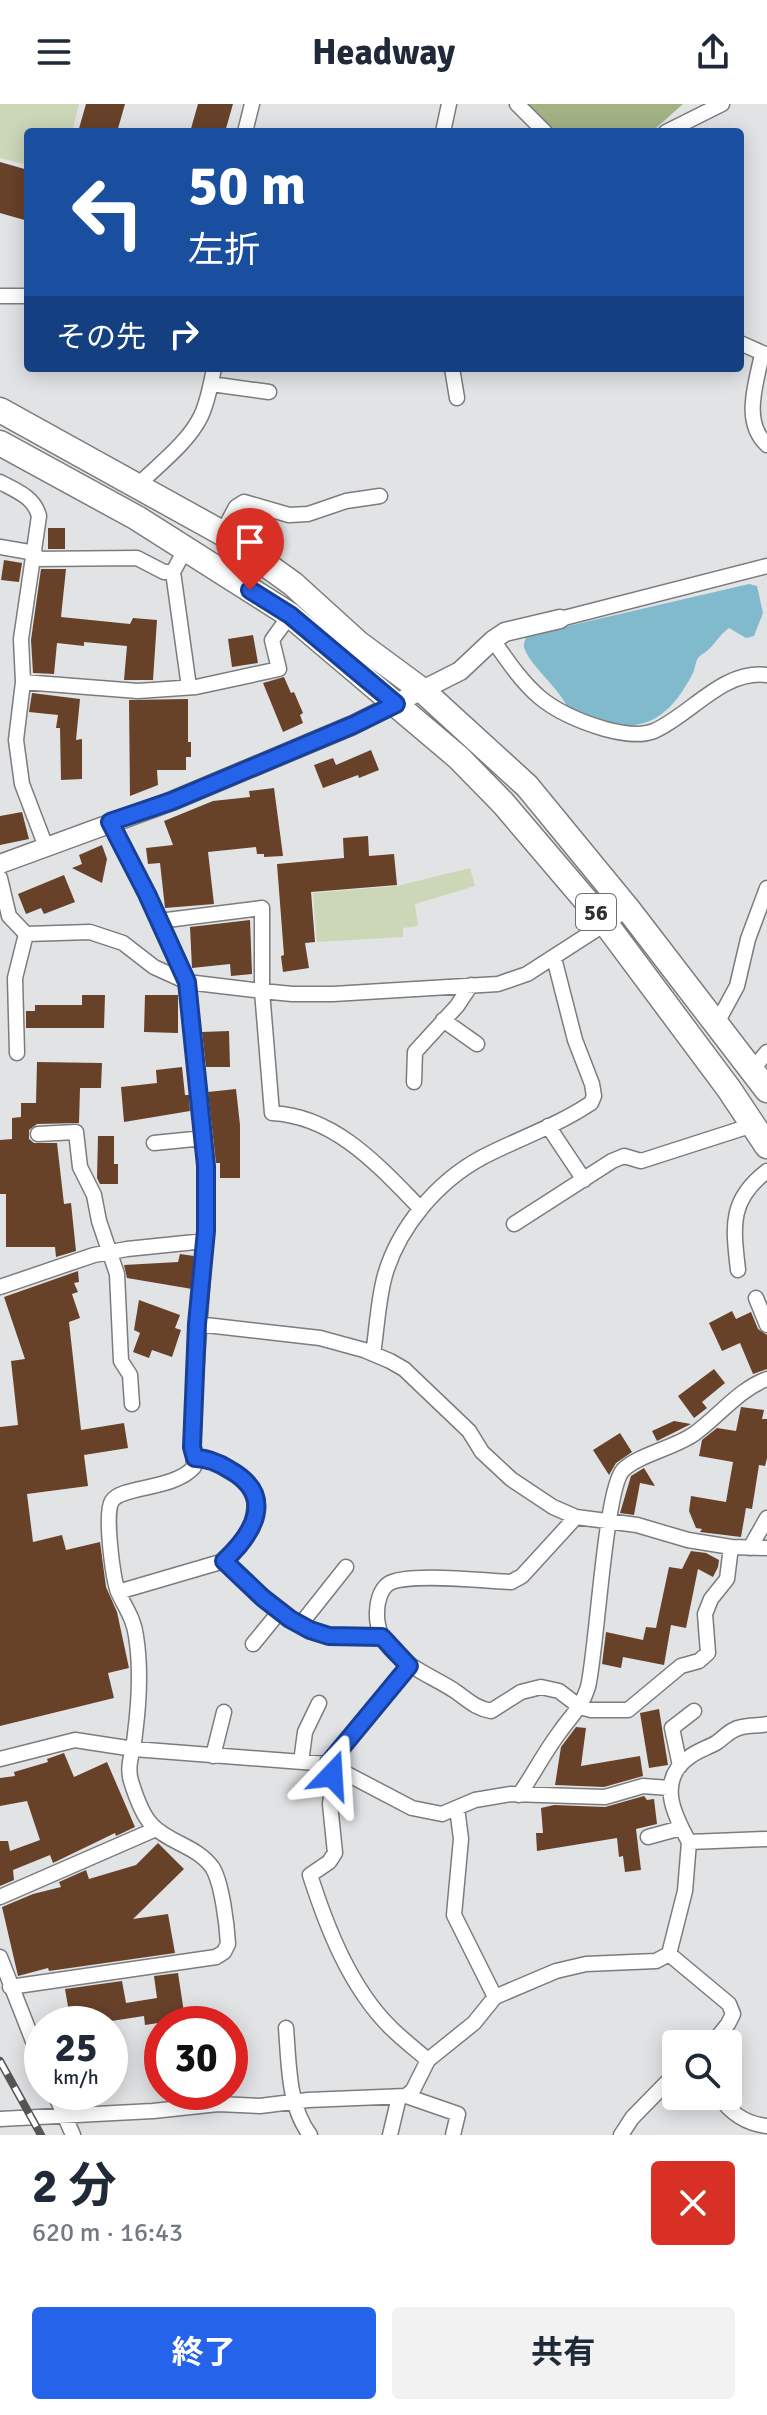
<!DOCTYPE html>
<html lang="ja">
<head>
<meta charset="utf-8">
<style>
  body { margin:0; font-family:Signika,"Noto Sans JP",sans-serif; background:#f2f2f3; color:#1f2937; height:100vh; display:flex; flex-direction:column; font-size:30px; white-space:nowrap }
  * { box-sizing:border-box; margin:0 }
  p { font-size:26px; color:#747a83 }
  .icon { flex:none; width:44px; height:44px; fill:none; stroke:currentColor; stroke-width:2; stroke-linecap:round; stroke-linejoin:round }
  .map { position:relative; height:2031px; overflow:hidden }
  .sheet { display:flex; flex-direction:column; background:#fff; flex:1 }
  .sheet>* { flex:none }
  .hud { position:absolute; left:24px; top:24px; width:720px; height:244px; border-radius:8px; box-shadow:0 4px 20px #0003; background:#1a4fa0; color:#fff; overflow:hidden }
  .tools { position:absolute; left:662px; top:1926px; display:grid; gap:16px }
  .tools a { display:grid; place-items:center; width:80px; height:80px; border-radius:8px; background:#fff; box-shadow:0 4px 20px #0003; font-size:40px }
  .speed { position:absolute; left:24px; top:1902px; display:flex; gap:16px; font-size:40px; font-weight:700; text-align:center }
  .speed>* { display:grid; place-content:center; width:104px; height:104px; border-radius:50%; background:#fff; box-shadow:0 4px 20px #0003; line-height:1 }
  .speed small { font-size:20px; font-weight:400 }
  .speed .limit { border:12px solid #d22; background:#fff; color:#111 }
  .pin { position:absolute; display:grid; place-items:center; width:68px; height:68px; color:#fff; margin:-82px -34px; border-radius:50% 50% 50% 0; rotate:-45deg; box-shadow:0 0 8px #0007 }
  .pin .icon { rotate:45deg }
  .me { position:absolute; width:88px; margin:-44px; rotate:20deg; stroke-linejoin:round; filter:drop-shadow(0 0 6px #0008) }
  .turn { display:flex; align-items:center; gap:28px; height:168px; padding:0 32px; font-size:36px }
  .turn .icon { width:104px; height:104px; stroke-width:2.5 }
  .turn b { display:block; font-size:56px; line-height:68px }
  .then { display:flex; align-items:center; height:76px; padding:0 32px; background:#0003; gap:16px; font-size:30px }
  .round { display:grid; place-items:center; flex:none; width:84px; height:84px; border-radius:8px; background:#f2f2f3 }
  .headline { display:flex; align-items:center; justify-content:space-between; height:136px; padding:0 32px }
  h1 { font-size:48px; font-weight:700; line-height:60px }
  .action { display:flex; gap:16px; margin-top:auto; padding:16px 32px }
  .action a { flex:1; height:92px; border-radius:8px; background:#2563eb; color:#fff; font-size:32px; font-weight:700; line-height:92px; text-align:center }
  .action a+a { background:#f2f2f3; color:#1f2937 }
  header { display:flex; justify-content:space-between; align-items:center; height:104px; padding:0 32px; background:#fff; font-size:36px; font-weight:700 }
  .map>svg:first-child { display:block }
  .green { fill:#ccd7b8 }
  .forest { fill:#a3b284 }
  .water { fill:#81bacd }
  .building { fill:#684129 }
  .lines { fill:none; stroke-linecap:round; stroke-linejoin:round }
  .minor-casing { stroke:#7b7c7e; stroke-width:17 }
  .tertiary-casing { stroke:#7b7c7e; stroke-width:21 }
  .trunk-casing { stroke:#7b7c7e; stroke-width:27 }
  .minor { stroke:#fff; stroke-width:14 }
  .tertiary { stroke:#fff; stroke-width:18 }
  .trunk { stroke:#fff; stroke-width:24 }
  .rail-casing { stroke:#555556; stroke-width:8 }
  .rail { stroke:#fff; stroke-width:5; stroke-dasharray:15; stroke-linecap:butt }
  .route-casing { stroke:#184099; stroke-width:20 }
  .route { stroke:#2563eb; stroke-width:14 }
  .labels { text-anchor:middle; dominant-baseline:central; stroke-width:8; stroke-linejoin:round; paint-order:stroke }
  .shield { fill:#fff; stroke:#6e6e6f; stroke-width:2 }
  .shield-label { font-size:22px; font-weight:bold; fill:#303031 }
</style>
</head>
<body>
<header><svg class="icon" aria-label="menu" viewBox="0 0 24 24"><path d="M4 6h16M4 12h16M4 18h16"/></svg>Headway<svg class="icon" aria-label="share" viewBox="0 0 24 24"><path d="M12 15V3M7 8l5-5 5 5M5 13v7h14v-7"/></svg></header>
<div class="map">
<svg width="767" height="2031" viewBox="0 0 767 2031">
  <rect width="100%" height="100%" fill="#e2e3e5"/>
  <path class="green" d="M 0,0 L 79,0 L 72,28 L 28,28 L 28,61 L 0,54 Z
    M 470,764 L 475,782 L 415,800 L 418,822 L 403,824 L 403,833 L 317,838 L 313,789 L 397,782 Z"/>
  <path class="forest" d="M 514,0 L 683,0 L 656,24 L 645,28 L 543,28 Z"/>
  <path class="water" d="M 749,480 L 757,482 L 763,509 L 754,532 L 746,534 L 729,524 C 719,531 716,539 708,546 C 705,549 700,551 698,554 C 695,559 695,566 692,571 C 660,631 627,630 569,606 C 558,582 533,565 525,546 C 523,540 524,540 526,533 L 538,529 Z"/>
  <path class="building" d="M 86,0 L 125,0 L 117,28 L 78,28 Z
    M 198,0 L 233,0 L 225,28 L 190,28 Z
    M 0,58 L 28,66 L 28,117 L 0,109 Z
    M 48,424 L 65,424 L 65,445 L 48,445 Z
    M 4,456 L 22,459 L 19,478 L 1,476 Z
    M 41,465 L 66,465 L 61,513 L 130,520 L 133,514 L 157,516 L 153,576 L 124,576 L 127,542 L 84,538 L 84,542 L 57,539 L 54,570 L 33,569 L 31,536 Z
    M 253,531 L 258,559 L 232,563 L 228,535 Z
    M 284,573 L 291,589 L 294,588 L 303,609 L 300,611 L 303,619 L 283,628 L 263,579 Z
    M 32,589 L 80,595 L 76,636 L 82,635 L 82,675 L 61,676 L 60,624 L 56,624 L 58,611 L 29,608 Z
    M 188,595 L 188,638 L 191,638 L 191,653 L 186,653 L 186,666 L 157,666 L 158,681 L 130,692 L 129,596 Z
    M 371,646 L 379,666 L 359,674 L 358,671 L 323,684 L 314,661 L 333,654 L 336,661 Z
    M 274,684 L 283,752 L 264,753 L 264,750 L 257,750 L 256,743 L 208,748 L 214,800 L 165,804 L 160,759 L 148,760 L 146,744 L 173,741 L 164,717 L 213,697 L 250,693 L 249,687 Z
    M 22,708 L 29,735 L 0,741 L 0,712 Z
    M 368,732 L 369,752 L 394,750 L 397,781 L 311,788 L 315,838 L 305,839 L 309,864 L 283,868 L 281,852 L 284,851 L 277,760 L 344,754 L 343,734 Z
    M 102,741 L 107,755 L 102,779 L 72,764 L 82,760 L 79,751 Z
    M 64,771 L 75,798 L 44,810 L 41,804 L 26,810 L 18,790 Z
    M 250,816 L 252,870 L 231,872 L 230,860 L 192,864 L 190,823 Z
    M 82,891 L 105,891 L 104,924 L 26,924 L 26,907 L 35,907 L 35,901 L 82,901 Z
    M 145,891 L 178,891 L 178,929 L 144,928 Z
    M 229,927 L 230,963 L 206,963 L 202,928 Z
    M 37,958 L 102,959 L 101,984 L 80,984 L 79,1019 L 37,1020 L 29,1026 L 29,1035 L 34,1039 L 57,1039 L 64,1100 L 71,1099 L 76,1147 L 56,1153 L 55,1143 L 6,1143 L 6,1090 L 0,1090 L 0,1036 L 12,1035 L 12,1014 L 21,1013 L 21,999 L 36,999 Z
    M 182,963 L 185,991 L 189,991 L 190,1007 L 124,1018 L 121,983 L 157,979 L 156,966 Z
    M 236,985 L 240,1021 L 240,1074 L 220,1074 L 220,1059 L 216,1059 L 208,988 Z
    M 98,1032 L 114,1032 L 114,1060 L 118,1060 L 118,1080 L 100,1080 L 97,1074 Z
    M 180,1150 L 194,1152 L 192,1185 L 127,1174 L 124,1161 L 178,1158 Z
    M 78,1167 L 79,1178 L 74,1179 L 78,1188 L 72,1190 L 80,1214 L 69,1218 L 81,1326 L 124,1319 L 128,1344 L 84,1351 L 88,1382 L 27,1390 L 33,1438 L 62,1431 L 66,1446 L 100,1438 L 106,1483 L 117,1508 L 129,1564 L 108,1569 L 114,1594 L 0,1622 L 0,1323 L 18,1321 L 11,1257 L 25,1255 L 4,1193 Z
    M 139,1196 L 180,1211 L 175,1224 L 181,1226 L 172,1253 L 152,1246 L 149,1254 L 133,1248 L 140,1229 L 134,1226 Z
    M 732,1207 L 736,1215 L 751,1208 L 758,1225 L 767,1231 L 767,1265 L 753,1270 L 740,1239 L 722,1247 L 709,1219 Z
    M 714,1265 L 725,1279 L 702,1298 L 707,1304 L 694,1314 L 678,1292 Z
    M 741,1303 L 764,1306 L 762,1315 L 767,1315 L 767,1354 L 765,1362 L 759,1361 L 752,1405 L 746,1404 L 741,1433 L 700,1428 L 702,1425 L 696,1424 L 689,1407 L 691,1392 L 726,1398 L 733,1358 L 699,1352 L 702,1336 L 717,1324 L 736,1327 Z
    M 674,1317 L 691,1320 L 657,1337 L 652,1327 Z
    M 620,1329 L 632,1348 L 616,1359 L 609,1371 L 593,1346 Z
    M 644,1364 L 655,1382 L 640,1379 L 634,1411 L 620,1409 L 631,1372 Z
    M 691,1447 L 706,1449 L 719,1456 L 718,1463 L 713,1473 L 698,1465 L 686,1524 L 671,1521 L 664,1561 L 623,1553 L 621,1564 L 602,1560 L 606,1528 L 643,1536 L 646,1523 L 656,1524 L 669,1463 L 682,1465 Z
    M 659,1605 L 668,1661 L 649,1664 L 640,1609 Z
    M 576,1623 L 586,1624 L 581,1662 L 640,1652 L 643,1672 L 604,1683 L 555,1681 L 561,1643 Z
    M 64,1649 L 74,1673 L 107,1658 L 135,1723 L 116,1732 L 115,1729 L 53,1759 L 50,1751 L 13,1766 L 14,1776 L 0,1782 L 0,1737 L 8,1737 L 10,1747 L 40,1736 L 27,1697 L 0,1702 L 0,1674 L 15,1672 L 14,1668 L 48,1658 L 47,1655 Z
    M 644,1692 L 647,1696 L 654,1695 L 657,1720 L 636,1725 L 641,1766 L 625,1768 L 623,1752 L 619,1753 L 617,1734 L 537,1747 L 536,1729 L 543,1729 L 541,1704 L 554,1701 L 605,1703 Z
    M 158,1739 L 184,1765 L 133,1815 L 168,1810 L 175,1849 L 49,1867 L 48,1864 L 18,1872 L 2,1803 L 33,1790 L 61,1783 L 59,1778 L 86,1766 L 89,1775 L 136,1761 Z
    M 178,1869 L 185,1915 L 145,1921 L 144,1912 L 105,1918 L 104,1914 L 71,1920 L 65,1885 L 122,1877 L 126,1899 L 157,1894 L 154,1872 Z"/>
  <g class="lines">
    <defs>
      <path id="minor" d="M 517,0 L 545,28
        M 245,28 L 252,0
        M 443,28 L 449,0
        M 666,28 L 722,0
        M 0,192 L 28,192
        M 740,239 L 767,251
        M 762,250 C 756,280 742,318 767,341
        M 452,264 L 457,294
        M 211,280 L 269,288
        M 0,378 C 17,387 34,393 39,412 L 21,535 L 23,578 L 16,636 L 22,680 L 46,743
        M 137,382 C 158,361 188,339 201,312 C 208,297 211,280 214,264
        M 222,429 L 236,403 L 244,398 L 289,411 L 308,410 L 346,397 L 380,392
        M 0,443 L 35,449
        M 186,444 L 173,468 L 189,583
        M 34,455 L 137,454 L 164,468 L 173,468
        M 560,515 L 767,462
        M 493,536 C 528,587 544,607 605,625 C 620,629 639,633 654,627 C 692,610 722,566 767,571
        M 23,578 L 138,587 L 196,583 L 279,565 L 272,536 L 290,511
        M 0,774 L 9,812 L 26,830 L 90,828 L 123,839 L 154,863 L 187,878 L 262,887 L 292,890 L 333,890 L 498,880 L 527,870 L 628,805
        M 159,817 L 262,804 L 262,887 L 272,1009 C 335,1012 379,1062 421,1105
        M 443,916 L 477,940
        M 717,919 L 737,882 L 748,835 L 767,784
        M 17,949 L 15,874 L 26,830
        M 752,966 L 767,948
        M 414,978 L 415,948 L 457,902 L 471,881
        M 548,1022 L 584,1076
        M 38,1030 L 76,1028 L 80,1063 L 94,1091 L 99,1117 L 117,1170 L 121,1257 L 130,1271 L 132,1300
        M 154,1039 L 204,1034
        M 514,1120 L 612,1057 L 624,1052 L 641,1057 L 753,1021
        M 738,1166 C 733,1122 729,1096 767,1067
        M 0,1183 L 94,1151 L 127,1145 L 205,1137
        M 756,1194 L 767,1221
        M 197,1220 L 320,1234 L 364,1246 L 390,1257 L 404,1265 L 469,1327 L 482,1348 L 511,1375 L 553,1403 L 576,1413 L 637,1421 L 688,1436 L 731,1443 L 767,1444
        M 373,1250 C 377,1224 378,1196 385,1171 C 399,1123 437,1078 481,1054 C 517,1035 557,1022 591,999 L 594,992 L 592,980 L 575,936 L 554,854
        M 576,1413 L 522,1472 L 511,1478 C 486,1477 406,1468 388,1480 C 380,1486 377,1499 377,1508 C 375,1553 425,1567 455,1587 C 468,1596 475,1604 491,1607 L 521,1588 L 541,1583 L 559,1587 L 580,1603 L 591,1606 L 628,1606 L 681,1562 L 699,1557 L 708,1549 L 705,1510 L 711,1495 L 727,1475 L 731,1443
        M 750,1444 L 767,1414
        M 224,1457 C 254,1485 288,1526 331,1532 C 348,1535 365,1533 382,1533
        M 118,1488 L 224,1457 L 240,1442 L 252,1424 L 256,1391 L 247,1378 L 221,1361 L 206,1354 L 195,1354
        M 300,1521 L 346,1463
        M 253,1540 L 280,1507
        M 213,1652 L 224,1608
        M 0,1655 L 75,1636 L 134,1645 L 328,1660 L 412,1704 L 442,1710 L 475,1696 L 511,1690 L 605,1693 L 643,1682 L 669,1684
        M 301,1658 L 305,1628 L 319,1599
        M 328,1660 L 409,1562
        M 680,1662 L 672,1624 L 694,1607
        M 335,1663 L 330,1700 L 335,1749 L 329,1758 L 310,1771 C 327,1824 350,1883 390,1923 C 402,1935 415,1945 428,1956
        M 519,1691 C 533,1671 544,1649 559,1629 C 570,1613 582,1603 588,1583 C 597,1545 605,1385 623,1366 C 638,1351 674,1344 694,1330 C 718,1313 739,1285 767,1275
        M 457,1704 L 461,1735 L 454,1811 L 495,1893
        M 648,1733 L 681,1724
        M 689,1738 C 674,1711 657,1677 688,1654 C 696,1647 707,1644 716,1639 C 725,1633 730,1625 742,1623 C 750,1621 759,1622 767,1620
        M 0,1793 L 156,1725
        M 669,1850 L 729,1900 L 733,1910 L 728,1920 L 712,1940
        M 0,1853 L 42,1960
        M 10,1883 L 216,1853 L 224,1848 L 228,1840 C 227,1822 222,1778 212,1763 C 197,1742 169,1739 152,1721 C 143,1712 135,1690 131,1677 C 126,1661 134,1646 135,1630 C 139,1599 141,1563 136,1532 C 134,1515 125,1503 118,1488 C 113,1474 104,1409 112,1397 C 121,1382 174,1386 194,1363 L 192,1327 L 206,1127 L 206,1062 L 187,878 L 147,790 L 110,718
        M 286,1924 C 289,1960 288,2002 310,2031
        M 54,1988 L 73,2031
        M 406,1992 L 458,2010 L 453,2031
        M 719,1992 C 730,2009 747,2020 767,2022
        M 0,2015 L 153,2007 L 218,2000 L 260,2002 L 308,1996 L 406,1992 L 413,1986 L 428,1956 L 474,1919 L 495,1893 L 556,1867 L 586,1860 L 656,1857 L 669,1850 L 685,1787 L 689,1738 L 767,1735
        M 390,2031 L 399,1993
        M 621,2031 L 632,2014 L 676,1969"/>
      <path id="tertiary" d="M 0,760 L 172,697 L 353,621 L 460,567 L 493,536 L 505,528 L 560,515"/>
      <path id="trunk" d="M 0,306 L 222,429 L 293,480 L 358,539 L 423,587 L 527,682 L 628,805 L 767,986
        M 0,339 L 137,414 L 290,511 L 459,654 L 503,699 L 606,820 L 729,985 L 767,1042"/>
    </defs>
    <use href="#minor" class="minor-casing"/>
    <use href="#tertiary" class="tertiary-casing"/>
    <use href="#trunk" class="trunk-casing"/>
    <use href="#minor" class="minor"/>
    <use href="#tertiary" class="tertiary"/>
    <use href="#trunk" class="trunk"/>
    <defs>
      <path id="rail" d="M 0,1957 L 41,2031"/>
    </defs>
    <use href="#rail" class="rail-casing"/>
    <use href="#rail" class="rail"/>
  </g>
  <g class="lines">
    <defs>
      <path id="route" d="M 250,486 L 290,511 L 396,600 L 353,621 L 172,697 L 110,718 L 147,790 L 187,878 L 206,1062 L 206,1127 L 197,1220 L 192,1343 L 195,1354 C 208,1354 219,1359 230,1366 C 276,1392 254,1429 224,1457 L 263,1494 L 290,1515 L 310,1526 L 329,1532 L 382,1533 L 409,1562 L 328,1660 L 335,1663 L 332,1671"/>
    </defs>
    <use href="#route" class="route-casing"/>
    <use href="#route" class="route"/>
  </g>
  <g class="labels">
    <rect class="shield" x="576" y="790" width="40" height="36" rx="6"/>
    <g class="shield-label">
      <text x="596" y="808">56</text>
    </g>
  </g>
</svg>
<div class="tools">
<a><svg class="icon" aria-label="search" viewBox="0 0 24 24"><circle cx="10" cy="10" r="6"/><path d="M15 15l6 6"/></svg></a>
</div>
<div class="speed"><div>25<small>km/h</small></div><div class="limit">30</div></div>
<div class="pin" style="left:250px;top:486px;background:#d93025"><svg class="icon" aria-label="arrive" viewBox="0 0 24 24"><path d="M6 21V4h12l-3 4 3 4H6"/></svg></div>
<svg class="me" style="left:332px;top:1671px" viewBox="-20 -20 40 40"><path d="M0-17L14 15 0 8-14 15z" fill="#2563eb" stroke="#fff" stroke-width="4"/></svg>
<div class="hud">
<div class="turn"><svg class="icon" aria-label="left" viewBox="0 0 24 24"><path d="M17 20v-9H6M10 6l-5 5 5 5"/></svg><div><b>50 m</b>左折</div></div>
<div class="then">その先<svg class="icon" aria-label="right" viewBox="0 0 24 24"><path d="M7 20v-9h11M14 6l5 5-5 5"/></svg></div>
</div>
</div>
<section class="sheet">
<div class="headline"><div><h1>2 分</h1><p>620 m · 16:43</p></div><a class="round" style="background:#d93025;color:#fff"><svg class="icon" aria-label="close" viewBox="0 0 24 24"><path d="M6 6l12 12M18 6L6 18"/></svg></a></div>
<div class="action"><a>終了</a><a>共有</a></div>
</section>
</body>
</html>
